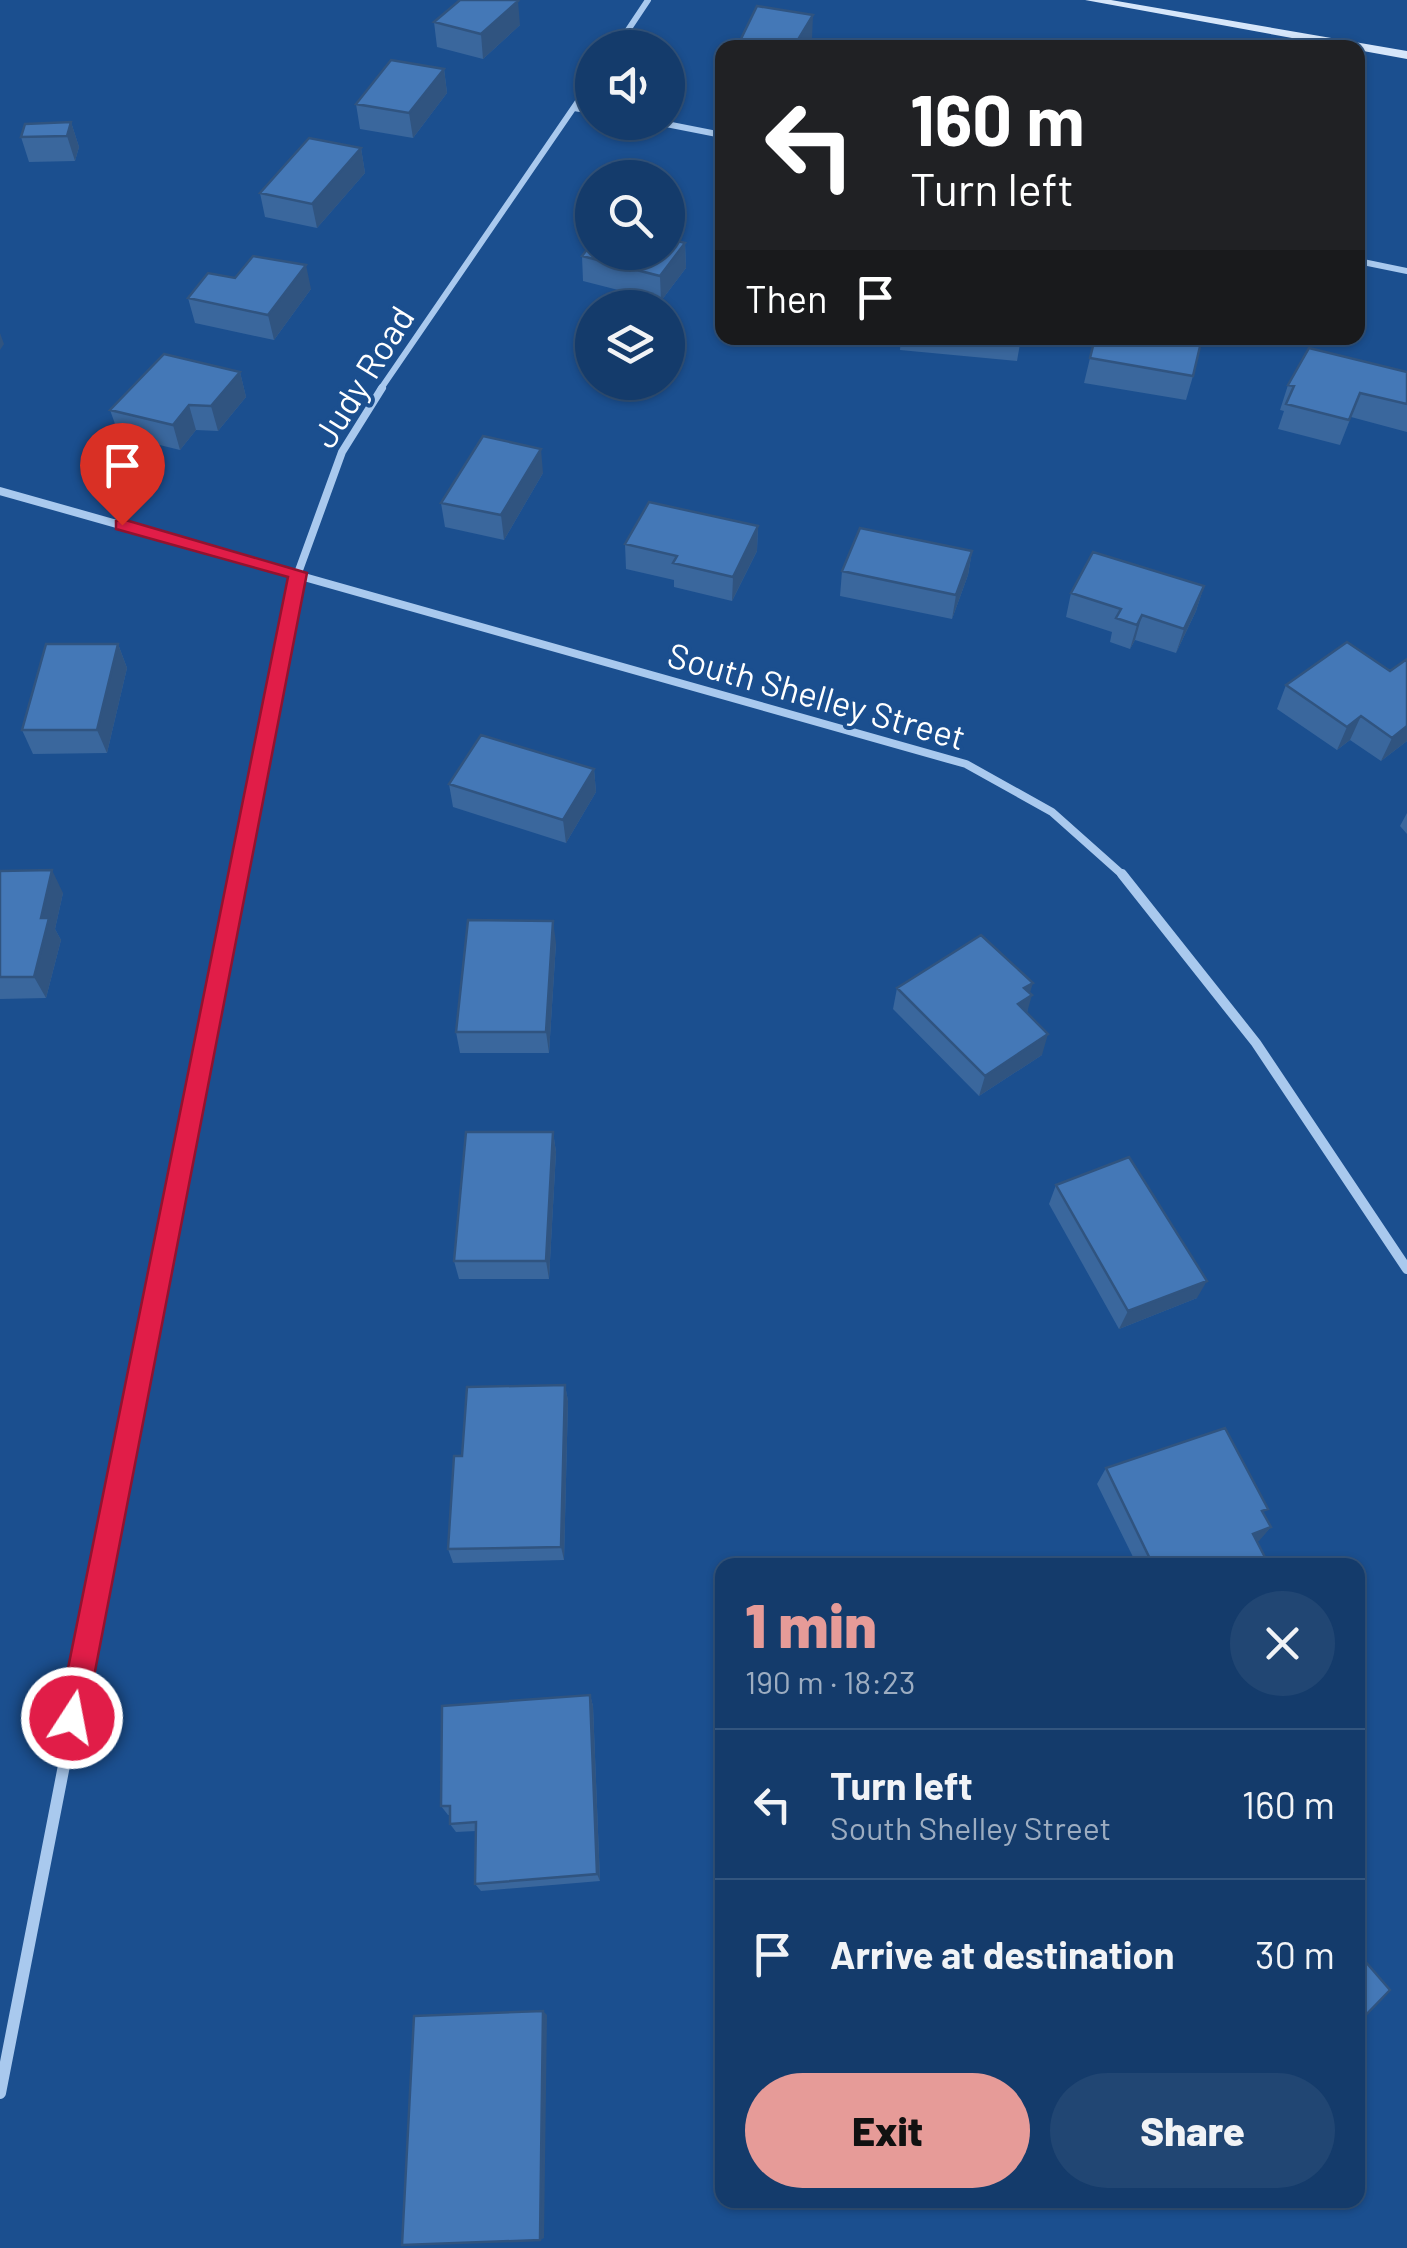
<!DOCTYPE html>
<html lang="en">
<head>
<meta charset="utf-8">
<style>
  body { margin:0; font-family:Barlow,sans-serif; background:#214673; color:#f1f3f6; height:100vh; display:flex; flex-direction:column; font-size:38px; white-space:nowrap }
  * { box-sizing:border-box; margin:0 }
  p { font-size:32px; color:#9dadc1 }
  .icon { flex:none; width:55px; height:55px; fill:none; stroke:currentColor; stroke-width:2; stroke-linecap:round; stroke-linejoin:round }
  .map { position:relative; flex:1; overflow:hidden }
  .side { position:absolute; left:715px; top:1558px; width:650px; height:650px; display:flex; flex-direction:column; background:#143b6b; border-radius:20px; box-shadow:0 2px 8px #0004,0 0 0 2px #33557e }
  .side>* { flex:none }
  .guide { position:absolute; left:715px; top:40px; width:650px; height:305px; border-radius:20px; box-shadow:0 2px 8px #0004,0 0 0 2px #33557e; background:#202124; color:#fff; overflow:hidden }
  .buttons { position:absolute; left:575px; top:30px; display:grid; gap:20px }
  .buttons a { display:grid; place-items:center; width:110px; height:110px; border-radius:50%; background:#143b6b; box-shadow:0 2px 8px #0004,0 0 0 2px #33557e; font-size:50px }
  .pin { position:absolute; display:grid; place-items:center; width:85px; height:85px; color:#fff; margin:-102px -42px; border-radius:50% 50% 50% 0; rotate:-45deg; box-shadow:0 0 10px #0007 }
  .pin .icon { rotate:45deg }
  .me { position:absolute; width:110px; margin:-55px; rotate:11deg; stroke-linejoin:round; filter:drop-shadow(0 0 8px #0008) }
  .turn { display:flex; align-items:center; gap:35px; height:210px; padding:0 30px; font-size:45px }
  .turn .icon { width:130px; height:130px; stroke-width:2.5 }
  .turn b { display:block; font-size:70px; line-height:85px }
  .then { display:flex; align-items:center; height:95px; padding:0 30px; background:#0003; gap:20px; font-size:38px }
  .round { display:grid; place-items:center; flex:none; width:105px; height:105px; border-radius:52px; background:#214673 }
  .headline { display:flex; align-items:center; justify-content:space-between; height:170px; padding:0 30px }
  h1 { font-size:60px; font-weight:800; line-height:75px; color:#e69b98 }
  .cta { display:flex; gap:20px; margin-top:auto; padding:20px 30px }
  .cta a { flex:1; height:115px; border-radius:60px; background:#e69b98; color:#111; font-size:40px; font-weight:800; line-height:115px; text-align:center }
  .cta a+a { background:#214673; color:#f1f3f6 }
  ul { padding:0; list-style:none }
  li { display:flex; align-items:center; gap:30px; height:150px; padding:0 30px; border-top:2px solid #33557e }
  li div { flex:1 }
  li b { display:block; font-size:38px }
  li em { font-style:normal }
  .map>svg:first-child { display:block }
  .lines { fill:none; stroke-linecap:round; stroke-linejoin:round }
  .street-far3 { stroke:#a9c9ee; stroke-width:6 }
  .street-far2 { stroke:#a9c9ee; stroke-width:8 }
  .street-far1 { stroke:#a9c9ee; stroke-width:10 }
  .street { stroke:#a9c9ee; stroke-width:12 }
  .secondary { fill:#d6e6fa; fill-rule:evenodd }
  .wall { fill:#3a679d }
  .shaded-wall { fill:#305480 }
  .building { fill:#4478b7; stroke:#305480; stroke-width:2.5 }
  .route { fill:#e11d48; stroke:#92132f; stroke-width:2.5 }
  .labels { text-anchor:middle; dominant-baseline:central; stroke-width:8; stroke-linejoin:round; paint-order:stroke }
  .street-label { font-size:35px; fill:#fff; stroke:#1b4f8f }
</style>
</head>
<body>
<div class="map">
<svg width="1407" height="2248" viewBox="0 0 1407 2248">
  <rect width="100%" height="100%" fill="#1b4f8f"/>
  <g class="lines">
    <path class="street-far3" d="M 616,48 L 648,0
      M 574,108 L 592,111
      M 656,122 L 722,135
      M 1358,261 L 1407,271
      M 380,390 L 592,81"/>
    <path class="street-far2" d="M 0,491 L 966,764 L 1052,812 L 1125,877
      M 238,877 L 298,573 L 342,452 L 382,388"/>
    <path class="street-far1" d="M 1122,874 L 1256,1043 L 1407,1269
      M 119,1486 L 239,874"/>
    <path class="street" d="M 0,2093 L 119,1484"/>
    <path class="secondary" d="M 1085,0 L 1111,0 L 1407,51 L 1407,59 Z"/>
  </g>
  <path class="wall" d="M 434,22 L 520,25 L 483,59 L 437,47 Z
    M 444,69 L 447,93 L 413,138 L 360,129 L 356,104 Z
    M 71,122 L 79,147 L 75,161 L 29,162 L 21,137 Z
    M 361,148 L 365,173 L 317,228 L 265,217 L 260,193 Z
    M 685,243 L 686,268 L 661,301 L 583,281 L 582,256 Z
    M 722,278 L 722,315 L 717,314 L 718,289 Z
    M 311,289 L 274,340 L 195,323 L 188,298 Z
    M 901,338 L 1021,338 L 1017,361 L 900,350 Z
    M 1090,358 L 1193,376 L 1186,400 L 1084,383 Z
    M 240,372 L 246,397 L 218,431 L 196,430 L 180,450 L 119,435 L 110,410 Z
    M 1407,372 L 1407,432 L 1351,417 L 1340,445 L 1278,429 L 1284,411 L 1280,410 L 1288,385 Z
    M 543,473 L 504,540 L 445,527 L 441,503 Z
    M 758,526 L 757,551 L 732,601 L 674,587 L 674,580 L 626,569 L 625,544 Z
    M 972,551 L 968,575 L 952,619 L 840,596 L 842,571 Z
    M 1204,586 L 1196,611 L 1176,653 L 1135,640 L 1130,649 L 1110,642 L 1112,632 L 1066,617 L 1071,593 Z
    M 118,644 L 127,668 L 107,753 L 33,754 L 22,730 Z
    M 1407,659 L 1407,741 L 1381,761 L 1350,740 L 1337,750 L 1277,709 L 1286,685 L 1390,671 Z
    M 594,769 L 596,792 L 566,843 L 453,807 L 449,784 Z
    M 1407,813 L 1407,834 L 1400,826 Z
    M 0,871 L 63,893 L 55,929 L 61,940 L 46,998 L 0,999 Z
    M 556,943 L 549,1053 L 460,1053 L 456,1032 Z
    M 897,988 L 1030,994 L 1027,1013 L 1042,1055 L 979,1096 L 893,1009 Z
    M 553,1132 L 556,1152 L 549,1279 L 459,1279 L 454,1261 Z
    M 1056,1185 L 1197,1298 L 1119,1329 L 1049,1204 Z
    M 565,1385 L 568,1401 L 564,1560 L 453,1563 L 448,1549 L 462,1456 Z
    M 1106,1468 L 1264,1514 L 1271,1527 L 1257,1542 L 1269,1565 L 1137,1565 L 1097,1484 Z
    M 590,1695 L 593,1706 L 600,1881 L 481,1891 L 475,1884 L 476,1831 L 456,1832 L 450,1824 L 450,1815 L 448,1815 L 441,1806 Z"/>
  <path class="shaded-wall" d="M 518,1 L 520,25 L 483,59 L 481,34 Z
    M 813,15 L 812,39 L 807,48 L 793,48 Z
    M 444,69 L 447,93 L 413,138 L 409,113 Z
    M 71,122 L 79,147 L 75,161 L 67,136 Z
    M 361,148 L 365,173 L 317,228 L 312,204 Z
    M 685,243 L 686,268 L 661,301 L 660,276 Z
    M 306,265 L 311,289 L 274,340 L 268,315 Z
    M 0,333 L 4,344 L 0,350 Z
    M 240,372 L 246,397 L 218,431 L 211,406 Z
    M 189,405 L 196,430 L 180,450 L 173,425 Z
    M 541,449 L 543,473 L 504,540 L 501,515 Z
    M 758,526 L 757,551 L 732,601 L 733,577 Z
    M 972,551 L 968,575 L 952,619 L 956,595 Z
    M 1204,586 L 1196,611 L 1176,653 L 1184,629 Z
    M 1142,615 L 1135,640 L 1130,649 L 1137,625 Z
    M 118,644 L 127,668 L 107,753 L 97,730 Z
    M 1361,716 L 1350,740 L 1337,750 L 1347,727 Z
    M 1407,726 L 1407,741 L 1381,761 L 1392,738 Z
    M 594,769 L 596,792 L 566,843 L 563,820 Z
    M 52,870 L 63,893 L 55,929 L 61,940 L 46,998 L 34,977 L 41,918 Z
    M 553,921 L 556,943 L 549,1053 L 546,1032 Z
    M 1033,983 L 1029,996 L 1032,995 L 1026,1016 L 1018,1004 L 1024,988 Z
    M 1048,1034 L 1042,1055 L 979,1096 L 985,1076 Z
    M 553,1132 L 556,1152 L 549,1279 L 546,1261 Z
    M 1207,1281 L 1197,1298 L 1119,1329 L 1128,1311 Z
    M 565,1385 L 568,1401 L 564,1560 L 561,1547 Z
    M 1271,1527 L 1259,1541 L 1241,1548 L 1253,1534 Z
    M 590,1695 L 593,1706 L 600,1881 L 597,1874 Z
    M 543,2011 L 547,2015 L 544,2238 L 540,2240 Z"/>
  <path class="building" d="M 460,0 L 515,0 L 518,1 L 481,34 L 434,22 Z
    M 757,6 L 813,15 L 793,48 L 737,47 Z
    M 391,60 L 444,69 L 409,113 L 356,104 Z
    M 71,122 L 67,136 L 21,137 L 25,124 Z
    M 309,138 L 361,148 L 312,204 L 260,193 Z
    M 668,238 L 685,243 L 660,276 L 582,256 L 592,243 L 592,252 L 668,252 Z
    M 253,256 L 306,265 L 268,315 L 188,298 L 208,273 L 235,278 Z
    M 1095,338 L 1202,338 L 1193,376 L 1090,358 Z
    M 1309,348 L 1407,372 L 1407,404 L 1360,393 L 1349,420 L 1286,404 L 1294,386 L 1288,385 Z
    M 164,354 L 240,372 L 211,406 L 189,405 L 173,425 L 110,410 Z
    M 483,436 L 541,449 L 501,515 L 441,503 Z
    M 649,502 L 758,526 L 733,577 L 673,563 L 677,556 L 625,544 Z
    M 860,528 L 972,551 L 956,595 L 842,571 Z
    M 1093,552 L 1204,586 L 1184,629 L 1142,615 L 1137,625 L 1116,618 L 1121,609 L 1071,593 Z
    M 1347,642 L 1390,671 L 1407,659 L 1407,726 L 1392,738 L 1361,716 L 1347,727 L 1286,685 Z
    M 46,644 L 118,644 L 97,730 L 22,730 Z
    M 481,735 L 594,769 L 563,820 L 449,784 Z
    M 52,870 L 41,918 L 49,918 L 34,977 L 0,977 L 0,871 Z
    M 468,920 L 553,921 L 546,1032 L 456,1032 Z
    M 981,935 L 1033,983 L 1024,988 L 1032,995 L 1018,1004 L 1048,1034 L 985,1076 L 897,988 Z
    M 466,1132 L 553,1132 L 546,1261 L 454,1261 Z
    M 1129,1157 L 1207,1281 L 1128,1311 L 1056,1185 Z
    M 565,1385 L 561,1547 L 448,1549 L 454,1456 L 462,1456 L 467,1387 Z
    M 1225,1428 L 1268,1509 L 1262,1511 L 1271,1527 L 1253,1534 L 1269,1565 L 1153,1565 L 1106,1468 Z
    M 590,1695 L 597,1874 L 475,1884 L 476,1822 L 450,1824 L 450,1806 L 441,1806 L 442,1706 Z
    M 1358,1953 L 1390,1990 L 1358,2023 Z
    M 543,2011 L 540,2240 L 402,2245 L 414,2016 Z"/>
  <path class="route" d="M 122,519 L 307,573 L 86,1718 L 82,1728 L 72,1732 L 62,1728 L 58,1718 L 288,577 L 116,529 L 116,521 Z"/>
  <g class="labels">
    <g class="street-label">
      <text transform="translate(362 376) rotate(-58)">Judy Road</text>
      <text transform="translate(817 695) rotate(16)">South Shelley Street</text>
    </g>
  </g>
</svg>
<div class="buttons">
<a><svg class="icon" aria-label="sound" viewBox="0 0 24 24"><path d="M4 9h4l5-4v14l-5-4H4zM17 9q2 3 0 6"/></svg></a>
<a><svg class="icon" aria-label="search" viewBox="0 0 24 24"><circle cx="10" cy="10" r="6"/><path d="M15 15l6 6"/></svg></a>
<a><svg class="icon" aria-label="layers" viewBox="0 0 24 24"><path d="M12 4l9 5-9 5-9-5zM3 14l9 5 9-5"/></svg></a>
</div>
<div class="pin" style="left:122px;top:525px;background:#d93025"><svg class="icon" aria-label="arrive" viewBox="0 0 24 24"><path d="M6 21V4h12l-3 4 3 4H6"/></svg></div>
<svg class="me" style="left:72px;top:1718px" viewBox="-20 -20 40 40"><circle r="17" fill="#e11d48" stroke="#fff" stroke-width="3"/><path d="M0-11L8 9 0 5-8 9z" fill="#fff"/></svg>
<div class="guide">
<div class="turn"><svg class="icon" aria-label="left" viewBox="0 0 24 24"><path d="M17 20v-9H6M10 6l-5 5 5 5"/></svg><div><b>160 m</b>Turn left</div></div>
<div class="then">Then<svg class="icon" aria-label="arrive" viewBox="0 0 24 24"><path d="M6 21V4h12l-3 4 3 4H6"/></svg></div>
</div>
<section class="side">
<div class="headline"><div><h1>1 min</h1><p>190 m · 18:23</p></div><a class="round"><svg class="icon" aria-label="close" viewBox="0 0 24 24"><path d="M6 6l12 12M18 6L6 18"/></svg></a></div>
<ul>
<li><svg class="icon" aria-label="left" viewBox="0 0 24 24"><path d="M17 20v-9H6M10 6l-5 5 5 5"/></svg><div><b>Turn left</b><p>South Shelley Street</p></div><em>160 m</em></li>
<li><svg class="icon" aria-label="arrive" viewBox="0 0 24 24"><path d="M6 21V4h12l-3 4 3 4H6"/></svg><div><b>Arrive at destination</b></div><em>30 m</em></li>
</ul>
<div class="cta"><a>Exit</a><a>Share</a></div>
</section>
</div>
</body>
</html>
